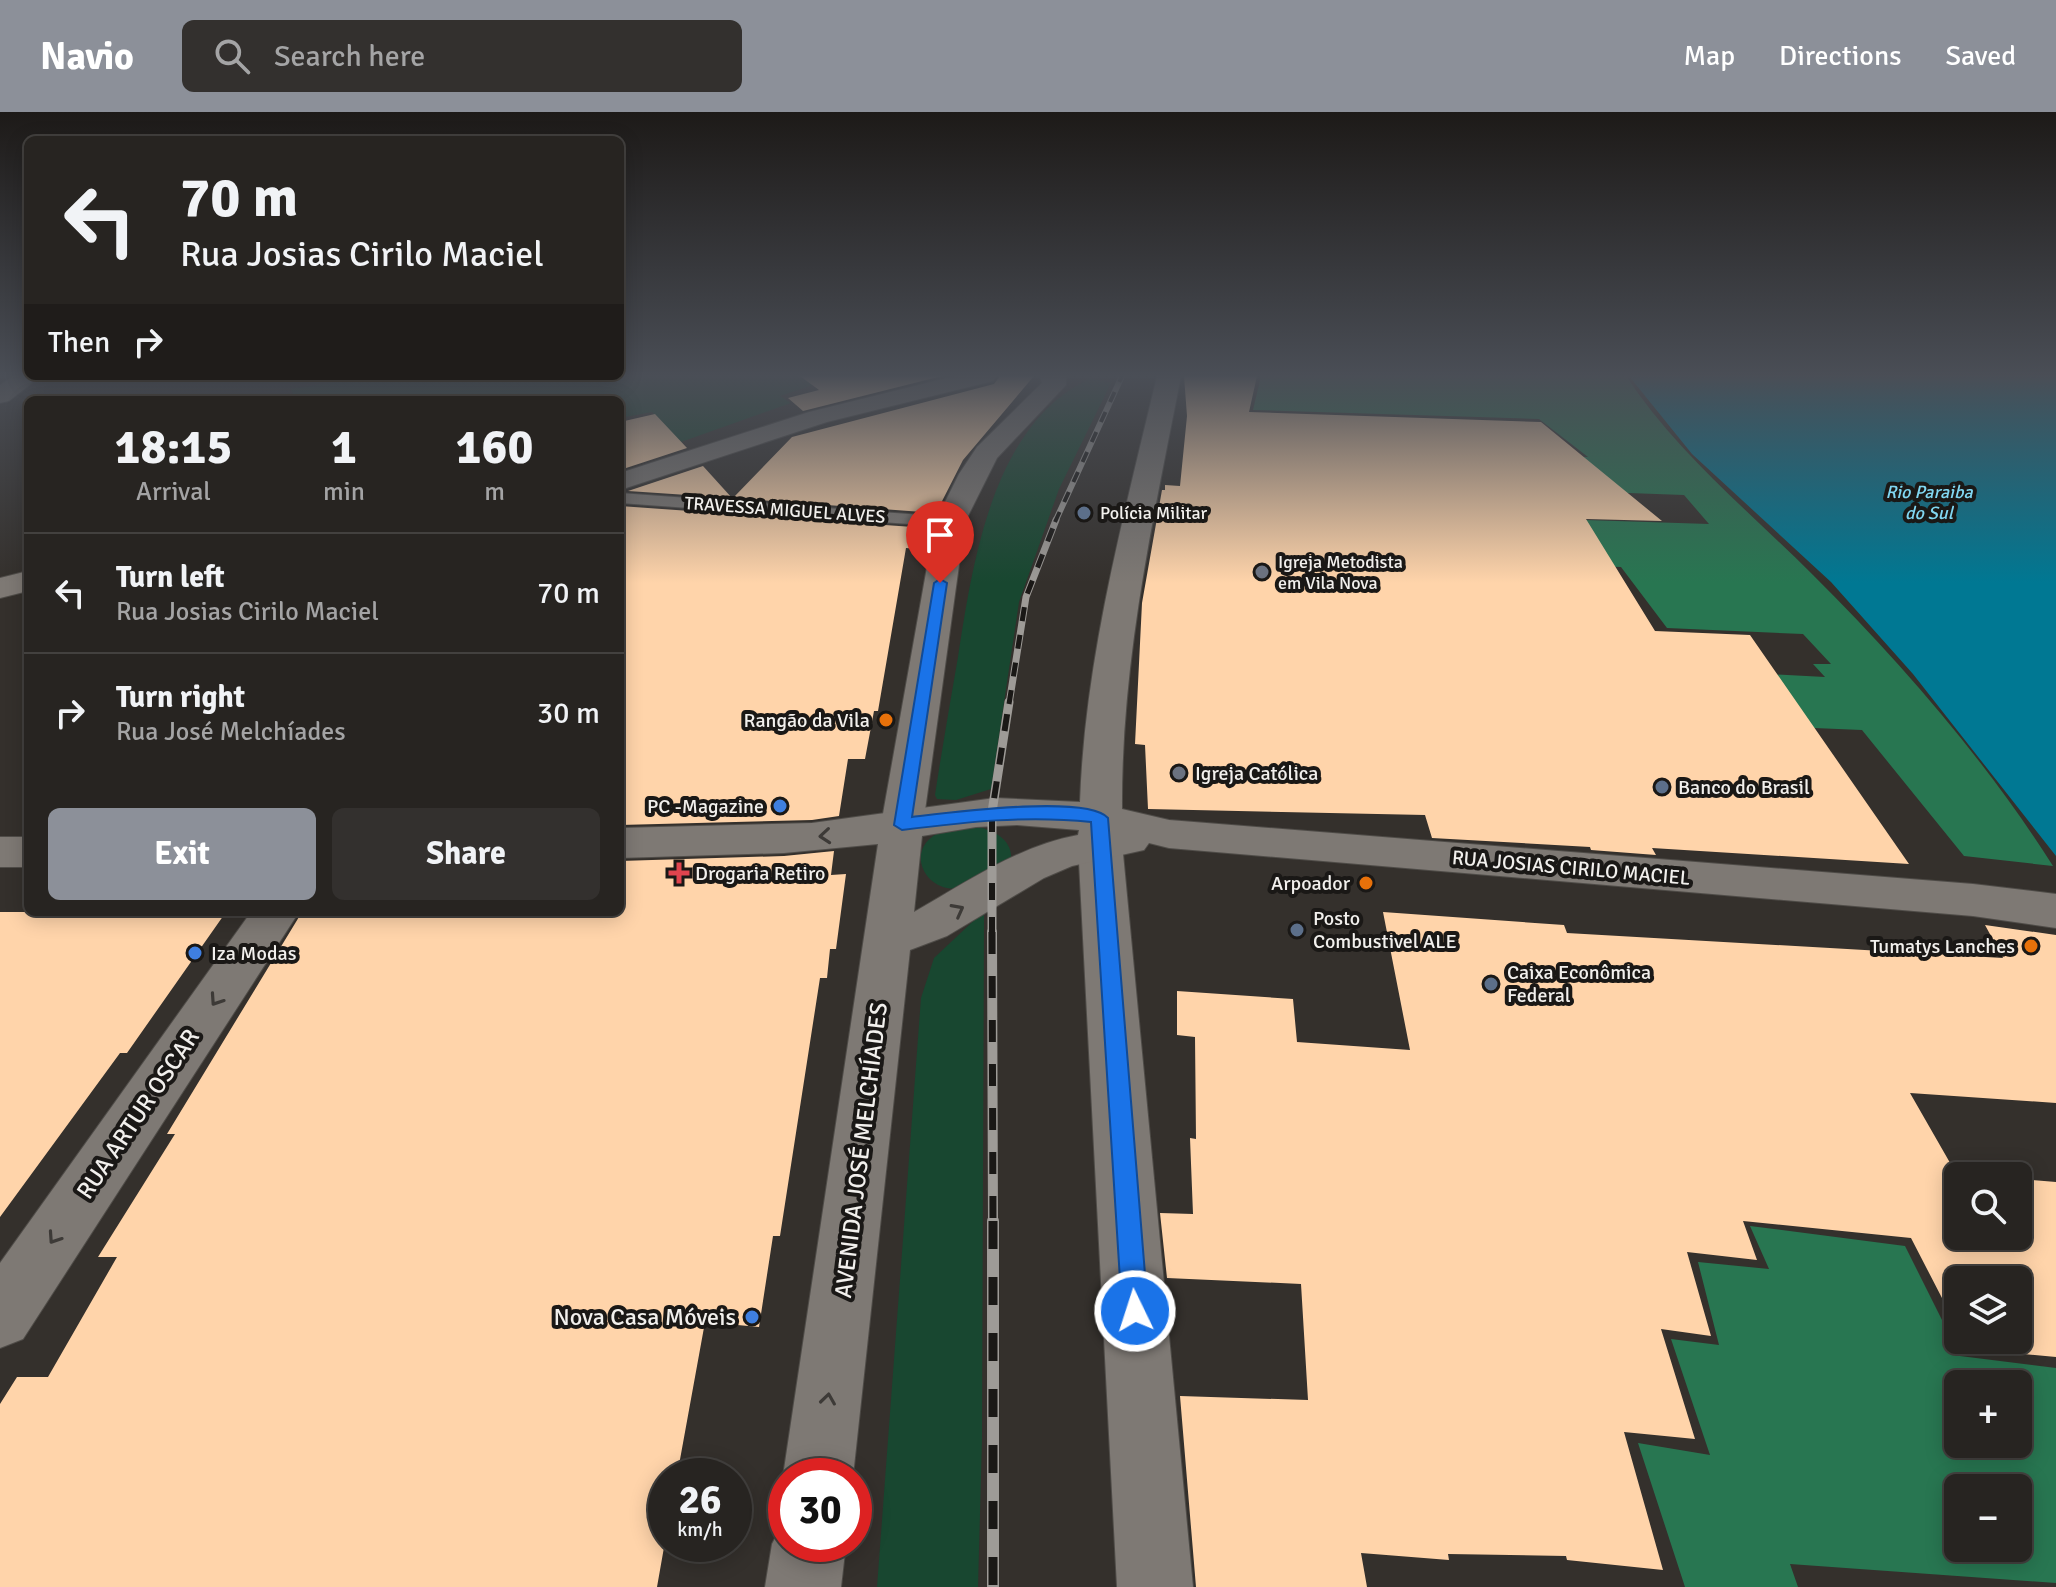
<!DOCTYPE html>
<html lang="en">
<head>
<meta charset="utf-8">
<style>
  body { margin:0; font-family:Signika,sans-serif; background:#33302e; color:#f1f3f6; height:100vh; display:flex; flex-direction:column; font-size:30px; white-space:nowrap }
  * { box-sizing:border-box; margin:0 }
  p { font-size:26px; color:#a4a4a5 }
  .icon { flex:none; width:44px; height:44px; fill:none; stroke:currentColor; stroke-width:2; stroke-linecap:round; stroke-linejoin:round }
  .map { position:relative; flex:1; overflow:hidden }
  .details { position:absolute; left:24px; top:284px; width:600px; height:520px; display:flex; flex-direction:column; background:#272421; border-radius:12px; box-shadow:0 4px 20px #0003,0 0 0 2px #43413f }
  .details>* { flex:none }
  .top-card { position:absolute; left:24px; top:24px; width:600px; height:244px; border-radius:12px; box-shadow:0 4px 20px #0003,0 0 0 2px #43413f; background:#272421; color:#f1f3f6; overflow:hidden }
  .fabs { position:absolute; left:1944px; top:1050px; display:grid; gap:16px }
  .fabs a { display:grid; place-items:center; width:88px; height:88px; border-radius:12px; background:#272421; box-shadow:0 4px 20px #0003,0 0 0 2px #43413f; font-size:40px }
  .speed { position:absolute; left:648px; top:1346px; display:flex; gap:16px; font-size:40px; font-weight:700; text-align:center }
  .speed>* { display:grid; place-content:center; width:104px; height:104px; border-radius:50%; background:#272421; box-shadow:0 4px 20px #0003,0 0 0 2px #43413f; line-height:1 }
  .speed small { font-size:20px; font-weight:400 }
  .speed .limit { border:12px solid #d22; background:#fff; color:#111 }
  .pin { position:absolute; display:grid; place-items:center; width:68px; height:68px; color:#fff; margin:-82px -34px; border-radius:50% 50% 50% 0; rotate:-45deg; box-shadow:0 0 8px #0007 }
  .pin .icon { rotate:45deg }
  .me { position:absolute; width:88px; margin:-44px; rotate:356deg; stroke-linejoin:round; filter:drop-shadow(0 0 6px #0008) }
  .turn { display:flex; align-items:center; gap:28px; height:168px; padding:0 24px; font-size:36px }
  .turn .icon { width:104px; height:104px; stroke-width:2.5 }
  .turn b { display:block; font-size:56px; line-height:68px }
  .then { display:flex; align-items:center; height:76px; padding:0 24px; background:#0003; gap:16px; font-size:30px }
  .eta { display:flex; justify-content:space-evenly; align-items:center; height:136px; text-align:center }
  .eta b { font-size:48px; font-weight:700; line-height:56px }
  .action { display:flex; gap:16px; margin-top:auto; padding:16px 24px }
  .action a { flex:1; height:92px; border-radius:12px; background:#8c9099; color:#fff; font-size:32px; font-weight:700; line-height:92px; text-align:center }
  .action a+a { background:#33302e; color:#f1f3f6 }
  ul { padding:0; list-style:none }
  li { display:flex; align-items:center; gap:24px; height:120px; padding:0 24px; border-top:2px solid #43413f }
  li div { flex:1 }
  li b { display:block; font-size:30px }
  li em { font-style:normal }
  header { display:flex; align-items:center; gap:48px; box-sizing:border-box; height:112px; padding:0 40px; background:#8c9099; color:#fff }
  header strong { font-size:38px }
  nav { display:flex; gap:44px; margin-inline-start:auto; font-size:28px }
  .search { width:560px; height:72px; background:#33302e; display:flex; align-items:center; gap:20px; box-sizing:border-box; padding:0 28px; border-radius:12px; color:#a4a4a5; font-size:30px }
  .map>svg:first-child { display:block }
  .green { fill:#184730 }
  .forest { fill:#287651; fill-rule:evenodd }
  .water { fill:#007893 }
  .building { fill:#ffd4aa }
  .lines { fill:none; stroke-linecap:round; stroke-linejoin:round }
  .service-casing { stroke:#4f4c48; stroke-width:2 }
  .minor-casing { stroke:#4f4c48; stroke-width:2 }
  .tertiary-casing { stroke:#4f4c48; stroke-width:2 }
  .service { fill:#7e7974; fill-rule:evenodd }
  .minor { fill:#7e7974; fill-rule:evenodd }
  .tertiary { fill:#7e7974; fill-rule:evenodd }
  .rail-far4-casing { stroke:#9e9b97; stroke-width:6 }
  .rail-far3-casing { stroke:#9e9b97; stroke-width:7 }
  .rail-far2-casing { stroke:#9e9b97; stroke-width:9 }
  .rail-far1-casing { stroke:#9e9b97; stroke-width:10 }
  .rail-casing { stroke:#9e9b97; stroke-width:12 }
  .rail-far4 { stroke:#1a1816; stroke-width:4; stroke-dasharray:11; stroke-linecap:butt }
  .rail-far3 { stroke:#1a1816; stroke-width:5; stroke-dasharray:14; stroke-linecap:butt }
  .rail-far2 { stroke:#1a1816; stroke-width:6; stroke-dasharray:17; stroke-linecap:butt }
  .rail-far1 { stroke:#1a1816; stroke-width:7; stroke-dasharray:22; stroke-linecap:butt }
  .rail { stroke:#1a1816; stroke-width:9; stroke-dasharray:28; stroke-linecap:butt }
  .oneway { stroke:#3d3a37 }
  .route { fill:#1a73e8; stroke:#114b97; stroke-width:2 }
  .service-dot { fill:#5c6f8a; stroke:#1a1816; stroke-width:3 }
  .worship-dot { fill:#6b7280; stroke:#1a1816; stroke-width:3 }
  .food-dot { fill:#e8710a; stroke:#1a1816; stroke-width:3 }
  .shop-dot { fill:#3f7fe0; stroke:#1a1816; stroke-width:3 }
  .health-dot { fill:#e0444e; stroke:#1a1816; stroke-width:3 }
  .labels { text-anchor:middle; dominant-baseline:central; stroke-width:8; stroke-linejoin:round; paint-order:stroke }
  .far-water-label { font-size:18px; font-style:italic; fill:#81d7f2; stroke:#1a1816 }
  .far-street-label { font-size:18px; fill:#f2f0ed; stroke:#1a1816 }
  .far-poi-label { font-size:18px; fill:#f2f0ed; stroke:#1a1816; text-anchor:start }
  .poi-label { font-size:20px; fill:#f2f0ed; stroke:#1a1816; text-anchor:start }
  .street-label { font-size:20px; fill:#f2f0ed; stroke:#1a1816 }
  .near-street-label { font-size:24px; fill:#f2f0ed; stroke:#1a1816 }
  .near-poi-label { font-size:24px; fill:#f2f0ed; stroke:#1a1816; text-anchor:end }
</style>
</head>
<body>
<header>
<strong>Navio</strong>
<div class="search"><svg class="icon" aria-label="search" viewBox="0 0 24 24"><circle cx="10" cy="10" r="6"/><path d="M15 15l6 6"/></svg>Search here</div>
<nav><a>Map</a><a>Directions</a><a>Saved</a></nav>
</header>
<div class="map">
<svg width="2056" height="1475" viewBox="0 0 2056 1475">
  <rect width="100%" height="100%" fill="#34302c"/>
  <path class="green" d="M 374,264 L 840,264 L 780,284 L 791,291 L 681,330 L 652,300 L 620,306 L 620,288 L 295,288 L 291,277 Z
    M 1091,266 L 1111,271 L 1059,377 L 1019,490 L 991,677 L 956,688 L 937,687 L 935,683 C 942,637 950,591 958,545 C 973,450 992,312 1091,266 Z
    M 974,714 C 993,718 1014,727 1011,750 C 996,758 977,774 961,776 C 925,783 901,735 943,719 C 952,715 964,716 974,714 Z
    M 984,799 L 982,1327 L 978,1475 L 877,1475 L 921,886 L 934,846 Z"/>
  <path class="forest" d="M 1261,264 L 1626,264 C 1677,341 1748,398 1813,463 C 1899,548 1988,651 2053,754 L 1964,744 L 1862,618 L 1437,600 L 1748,561 L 1825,565 L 1813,552 L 1831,552 L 1803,522 L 1667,516 L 1621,455 L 1458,449 L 1432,403 L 1709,412 L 1684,383 L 1573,379 L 1547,344 L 1588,345 L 1539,307 L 1253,298 Z
    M 1750,1114 L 1905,1134 L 1960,1244 L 2056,1256 L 2056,1471 L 1790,1452 L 1798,1475 L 1685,1475 L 1638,1331 L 1710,1343 L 1671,1227 L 1719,1233 L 1698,1150 L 1769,1157 ZM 1958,1272 L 2018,1272 L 2018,1332 L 1958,1332 ZM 1958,1376 L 2018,1376 L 2018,1436 L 1958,1436 Z"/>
  <path class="water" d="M 1629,264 L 2056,264 L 2056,744 L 1913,562 L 1831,470 L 1692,342 Z"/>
  <path class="building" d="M 800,264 L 942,264 L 803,299 L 788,286 L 819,278 Z
    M 1000,264 L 1034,264 L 963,348 L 936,401 L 733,386 L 792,325 L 994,272 Z
    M 1184,264 L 1257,264 L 1249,300 L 1541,310 L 1662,409 L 1586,407 L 1655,519 L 1750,523 L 1909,752 L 1652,736 L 1656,743 L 1591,738 L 1590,735 L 1432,726 L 1425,703 L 1148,697 L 1145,633 L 1135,632 L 1142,491 L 1162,378 L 1165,378 L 1165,373 L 1180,374 L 1187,304 Z
    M 655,302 L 687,336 L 620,358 L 620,310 Z
    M 703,354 L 732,386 L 628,379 Z
    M 620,394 L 927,416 L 918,437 L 906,436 L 878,599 L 874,599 L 865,647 L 848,647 L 839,704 L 812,708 L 620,713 Z
    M 834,739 L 831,763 L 846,762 L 836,837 L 830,837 L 827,866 L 820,866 L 780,1124 L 773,1124 L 759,1215 L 705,1210 L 677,1364 L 666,1364 L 666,1424 L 657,1475 L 0,1475 L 0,1292 L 17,1265 L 48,1265 L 117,1145 L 98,1145 L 175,1022 L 167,1022 L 302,800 L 620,800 L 620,749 L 784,744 Z
    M 0,800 L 226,800 L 127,941 L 120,941 L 0,1105 Z
    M 1383,800 L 1564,813 L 1567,821 L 2003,846 L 1985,813 L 2056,823 L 2056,991 L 1910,981 L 1957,1063 L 1967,1064 L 1958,1064 L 1958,1124 L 2018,1124 L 2018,1067 L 2056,1070 L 2056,1245 L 1968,1237 L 1964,1228 L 2018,1228 L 2018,1168 L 1958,1168 L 1958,1217 L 1911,1126 L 1743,1109 L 1757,1148 L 1687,1140 L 1711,1224 L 1661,1217 L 1695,1327 L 1624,1320 L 1663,1458 L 1567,1448 L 1566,1444 L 1448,1442 L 1449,1448 L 1361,1441 L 1367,1475 L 1196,1475 L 1180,1284 L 1308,1288 L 1301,1172 L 1167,1166 L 1160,1101 L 1193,1102 L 1190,1026 L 1196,1027 L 1195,925 L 1177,923 L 1177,879 L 1293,887 L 1297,930 L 1410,938 Z"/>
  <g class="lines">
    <defs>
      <path id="service" d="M 620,381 L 950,405 L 959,410 L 950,415 L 620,391 Z"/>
      <path id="minor" d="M 13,264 L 41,264 L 9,289 L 0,291 L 0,273 Z
        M 955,264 L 997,264 L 993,269 L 827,310 L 620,378 L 620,361 L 809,300 Z
        M 1040,264 L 1066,264 L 1066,273 L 997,346 L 965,410 L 923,713 L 917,723 L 902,727 L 887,723 L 881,713 L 935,410 L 959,362 L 977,335 L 1042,271 Z
        M 1100,716 L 1115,721 L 1122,731 L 1193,1475 L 1117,1475 L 1078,731 L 1085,721 Z"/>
      <path id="tertiary" d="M 1157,264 L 1181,264 C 1153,407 1121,551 1122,697 L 1169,708 L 1973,772 L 2056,782 L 2056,816 L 1973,804 L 1169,736 L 1149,731 L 1144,738 L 1072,754 L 1044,766 L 947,824 L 910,838 L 853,1364 L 786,1364 L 786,1372 L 783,1364 L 878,732 L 784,741 L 620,746 L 620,716 L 812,711 L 995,686 L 1080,690 C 1085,546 1124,404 1157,264 ZM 1017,713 L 1079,718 L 1078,723 C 1018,734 967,770 914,800 L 922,724 L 976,715 Z
        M 28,459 L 28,479 L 0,486 L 0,466 Z
        M 0,725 L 28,725 L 28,755 L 0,755 Z
        M 251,800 L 299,800 L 23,1227 L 0,1236 L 0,1151 Z
        M 786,1405 L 786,1432 L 846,1432 L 841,1475 L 765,1475 L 772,1432 Z"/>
    </defs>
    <use href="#service" class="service-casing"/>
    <use href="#minor" class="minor-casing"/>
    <use href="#tertiary" class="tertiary-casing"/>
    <use href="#service" class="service"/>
    <use href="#minor" class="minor"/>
    <use href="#tertiary" class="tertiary"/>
    <defs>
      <path id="rail-far4" d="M 1055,410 L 1122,264"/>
      <path id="rail-far3" d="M 1009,592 L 1026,485 L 1056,408"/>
      <path id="rail-far2" d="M 992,822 L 992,700 L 1009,590"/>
      <path id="rail-far1" d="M 992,820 L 993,1111"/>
      <path id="rail" d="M 993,1109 L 993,1475"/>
    </defs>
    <use href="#rail-far4" class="rail-far4-casing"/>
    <use href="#rail-far3" class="rail-far3-casing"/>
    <use href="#rail-far2" class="rail-far2-casing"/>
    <use href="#rail-far1" class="rail-far1-casing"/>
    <use href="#rail" class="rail-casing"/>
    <use href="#rail-far4" class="rail-far4"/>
    <use href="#rail-far3" class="rail-far3"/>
    <use href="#rail-far2" class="rail-far2"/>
    <use href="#rail-far1" class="rail-far1"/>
    <use href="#rail" class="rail"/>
  </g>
  <defs><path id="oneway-chevron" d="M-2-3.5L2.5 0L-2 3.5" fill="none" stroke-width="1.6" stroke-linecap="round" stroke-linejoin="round" transform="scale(2)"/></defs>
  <g class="oneway">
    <use href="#oneway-chevron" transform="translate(825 724) rotate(175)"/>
    <use href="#oneway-chevron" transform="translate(958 798) rotate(-28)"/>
    <use href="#oneway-chevron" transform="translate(216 888) rotate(124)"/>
    <use href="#oneway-chevron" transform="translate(54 1126) rotate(124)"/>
    <use href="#oneway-chevron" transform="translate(828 1287) rotate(-82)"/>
  </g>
  <linearGradient id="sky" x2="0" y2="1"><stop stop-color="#1d1a18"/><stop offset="0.56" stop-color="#4a4e56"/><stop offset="1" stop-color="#4a4e56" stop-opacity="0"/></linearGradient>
  <rect width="2056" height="471" fill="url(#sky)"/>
  <path class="route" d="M 940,467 L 947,471 L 912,705 C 946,701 1087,682 1108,706 L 1148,1199 L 1145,1208 L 1135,1211 L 1126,1208 L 1122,1199 L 1091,710 C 1026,703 966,710 902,718 L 894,713 L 934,471 Z"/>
  <g class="service-dot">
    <circle cx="1084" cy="401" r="8"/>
    <circle cx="1662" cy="675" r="8"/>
    <circle cx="1297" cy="818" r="8"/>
    <circle cx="1491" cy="872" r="8"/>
  </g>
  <g class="worship-dot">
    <circle cx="1262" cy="460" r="8"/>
    <circle cx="1179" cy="661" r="8"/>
  </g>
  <g class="food-dot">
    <circle cx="886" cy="608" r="8"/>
    <circle cx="1366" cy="771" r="8"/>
    <circle cx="2031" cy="834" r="8"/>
  </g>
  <g class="shop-dot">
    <circle cx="780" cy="694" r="8"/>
    <circle cx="195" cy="841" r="8"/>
    <circle cx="752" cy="1205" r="8"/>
  </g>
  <path class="health-dot" d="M675 749h8v8h8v8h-8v8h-8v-8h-8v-8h8z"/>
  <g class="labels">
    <g class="far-water-label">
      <text x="1929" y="380">Rio Paraiba<tspan x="1929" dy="21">do Sul</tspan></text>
    </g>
    <g class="far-street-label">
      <text transform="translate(785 398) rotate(4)">TRAVESSA MIGUEL ALVES</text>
    </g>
    <g class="far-poi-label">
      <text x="1100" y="401">Polícia Militar</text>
      <text x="1278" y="450">Igreja Metodista<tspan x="1278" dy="21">em Vila Nova</tspan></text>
    </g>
    <g class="poi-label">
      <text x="870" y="608" text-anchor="end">Rangão da Vila</text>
      <text x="1195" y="661">Igreja Católica</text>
      <text x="1678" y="675">Banco do Brasil</text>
      <text x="764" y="694" text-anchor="end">PC -Magazine</text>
      <text x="695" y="761">Drogaria Retiro</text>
      <text x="1350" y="771" text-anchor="end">Arpoador</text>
      <text x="1313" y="806">Posto<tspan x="1313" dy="23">Combustivel ALE</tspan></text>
      <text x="2015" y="834" text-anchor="end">Tumatys Lanches</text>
      <text x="211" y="841">Iza Modas</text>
      <text x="1507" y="860">Caixa Econômica<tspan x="1507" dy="23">Federal</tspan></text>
    </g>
    <g class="street-label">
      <text transform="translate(1571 756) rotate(5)">RUA JOSIAS CIRILO MACIEL</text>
    </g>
    <g class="near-street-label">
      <text transform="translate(138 1002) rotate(-56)">RUA ARTUR OSCAR</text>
      <text transform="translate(861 1038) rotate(-83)">AVENIDA JOSÉ MELCHÍADES</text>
    </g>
    <g class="near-poi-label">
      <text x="736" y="1205">Nova Casa Móveis</text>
    </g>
  </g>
</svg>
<div class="fabs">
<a><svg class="icon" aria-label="search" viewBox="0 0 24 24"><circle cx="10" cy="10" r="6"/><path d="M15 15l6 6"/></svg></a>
<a><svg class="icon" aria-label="layers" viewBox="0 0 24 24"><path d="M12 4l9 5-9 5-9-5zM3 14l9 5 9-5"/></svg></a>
<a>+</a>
<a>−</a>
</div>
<div class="speed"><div>26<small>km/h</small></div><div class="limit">30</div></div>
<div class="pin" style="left:940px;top:471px;background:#d93025"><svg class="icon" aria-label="arrive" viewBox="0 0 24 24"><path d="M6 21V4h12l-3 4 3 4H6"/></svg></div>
<svg class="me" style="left:1135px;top:1199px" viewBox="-20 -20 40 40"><circle r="17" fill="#1a73e8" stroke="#fff" stroke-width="3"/><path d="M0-11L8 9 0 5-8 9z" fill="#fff"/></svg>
<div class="top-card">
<div class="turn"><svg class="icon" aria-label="left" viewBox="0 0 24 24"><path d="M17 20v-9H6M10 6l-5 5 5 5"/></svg><div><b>70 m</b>Rua Josias Cirilo Maciel</div></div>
<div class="then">Then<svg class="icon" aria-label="right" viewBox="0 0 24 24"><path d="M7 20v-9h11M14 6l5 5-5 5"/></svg></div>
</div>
<section class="details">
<div class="eta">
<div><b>18:15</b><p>Arrival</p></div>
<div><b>1</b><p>min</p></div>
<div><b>160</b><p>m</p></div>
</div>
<ul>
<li><svg class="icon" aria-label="left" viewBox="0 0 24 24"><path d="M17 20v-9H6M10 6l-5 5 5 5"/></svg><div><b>Turn left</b><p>Rua Josias Cirilo Maciel</p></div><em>70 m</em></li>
<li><svg class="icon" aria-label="right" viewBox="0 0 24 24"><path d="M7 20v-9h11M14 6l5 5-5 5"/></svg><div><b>Turn right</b><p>Rua José Melchíades</p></div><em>30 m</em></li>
</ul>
<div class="action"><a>Exit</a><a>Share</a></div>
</section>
</div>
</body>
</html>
